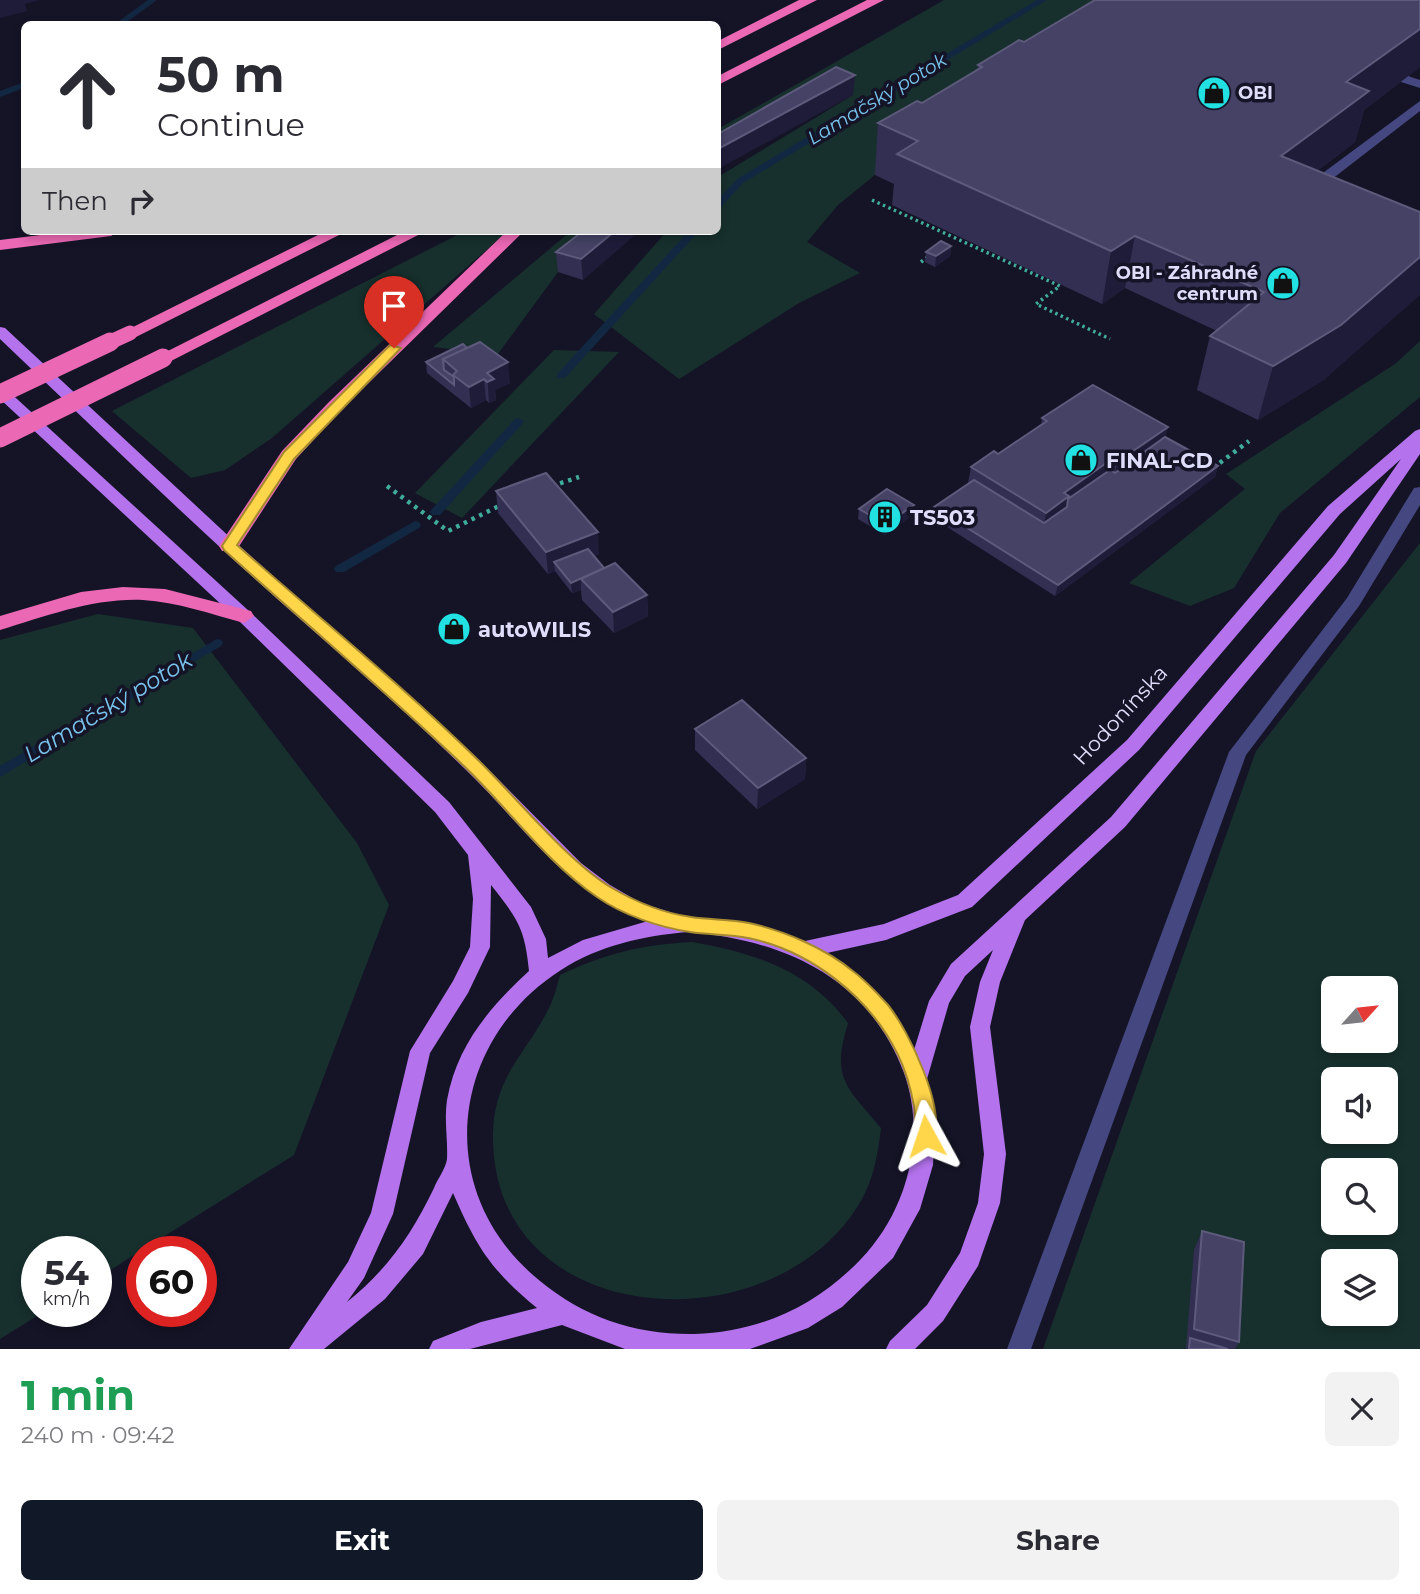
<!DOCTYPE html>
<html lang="en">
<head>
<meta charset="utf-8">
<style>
  body { margin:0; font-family:Montserrat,sans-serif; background:#f2f2f3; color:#2b2b33; height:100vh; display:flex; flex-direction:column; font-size:26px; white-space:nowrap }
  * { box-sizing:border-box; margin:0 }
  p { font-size:23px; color:#7c7c81 }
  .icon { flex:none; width:38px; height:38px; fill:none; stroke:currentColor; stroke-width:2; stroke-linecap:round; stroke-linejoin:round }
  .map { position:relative; height:1349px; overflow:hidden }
  .sheet { display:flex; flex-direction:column; background:#fff; flex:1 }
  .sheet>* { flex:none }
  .guide { position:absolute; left:21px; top:21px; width:700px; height:214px; border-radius:10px; box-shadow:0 4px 10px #0003; background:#fff; color:#2b2b33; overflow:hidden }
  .needle { width:46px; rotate:63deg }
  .tools { position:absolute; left:1321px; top:976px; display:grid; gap:14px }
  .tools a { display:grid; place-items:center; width:77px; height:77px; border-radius:10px; background:#fff; box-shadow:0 4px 10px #0003; font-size:35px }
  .speed { position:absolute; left:21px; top:1236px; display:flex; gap:14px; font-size:35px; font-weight:700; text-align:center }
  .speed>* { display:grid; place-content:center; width:91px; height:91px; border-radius:50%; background:#fff; box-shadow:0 4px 10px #0003; line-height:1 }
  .speed small { font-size:18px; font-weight:400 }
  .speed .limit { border:10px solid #d22; background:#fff; color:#111 }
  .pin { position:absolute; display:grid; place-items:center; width:60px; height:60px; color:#fff; margin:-72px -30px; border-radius:50% 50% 50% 0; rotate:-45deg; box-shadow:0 0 7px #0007 }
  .pin .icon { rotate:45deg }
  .me { position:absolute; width:77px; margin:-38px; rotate:355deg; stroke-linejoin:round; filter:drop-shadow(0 0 5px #0008) }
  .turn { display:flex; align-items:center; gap:24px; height:147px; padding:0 21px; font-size:32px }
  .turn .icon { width:91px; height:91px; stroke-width:2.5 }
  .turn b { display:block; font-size:49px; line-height:60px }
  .then { display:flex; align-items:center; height:66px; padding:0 21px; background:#0003; gap:14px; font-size:26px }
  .round { display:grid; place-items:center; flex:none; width:74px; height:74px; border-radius:10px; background:#f2f2f3 }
  .headline { display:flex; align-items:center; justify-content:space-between; height:119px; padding:0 21px }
  h1 { font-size:42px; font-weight:700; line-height:52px; color:#1e9e55 }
  .primary-button { display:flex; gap:14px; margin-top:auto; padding:14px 21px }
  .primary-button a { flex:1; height:80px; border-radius:10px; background:#111827; color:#fff; font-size:28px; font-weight:700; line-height:80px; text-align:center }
  .primary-button a+a { background:#f2f2f3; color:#2b2b33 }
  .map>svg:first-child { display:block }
  .green { fill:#17302d; fill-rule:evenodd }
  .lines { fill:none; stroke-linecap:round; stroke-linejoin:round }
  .stream { fill:#122842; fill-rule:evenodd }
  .path-far1 { stroke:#40ac9b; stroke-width:3.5; stroke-dasharray:2.5 3.5; stroke-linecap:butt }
  .path { stroke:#40ac9b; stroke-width:4.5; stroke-dasharray:3.5 5; stroke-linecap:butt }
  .minor { fill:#454880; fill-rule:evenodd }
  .major { fill:#b473ed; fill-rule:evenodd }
  .highway { fill:#eb68b4; fill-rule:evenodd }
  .highway-bridge-far1 { stroke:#eb68b4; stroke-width:15 }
  .highway-bridge { stroke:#eb68b4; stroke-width:19 }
  .wall { fill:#332f53 }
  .shaded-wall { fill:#1f1c3a }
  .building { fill:#454265; stroke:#5d5a7c; stroke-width:2 }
  .route { fill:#ffd54a; stroke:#a68a30; stroke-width:2 }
  .labels { text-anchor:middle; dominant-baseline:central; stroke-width:7; stroke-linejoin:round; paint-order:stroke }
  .far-poi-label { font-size:18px; font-weight:bold; fill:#dedefb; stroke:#151427; text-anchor:start }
  .far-water-label { font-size:19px; font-style:italic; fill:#79c3ed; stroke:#151427 }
  .poi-label { font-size:21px; font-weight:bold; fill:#dedefb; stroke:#151427; text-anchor:start }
  .street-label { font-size:21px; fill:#dedefb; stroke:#151427 }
  .water-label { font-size:23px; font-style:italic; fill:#79c3ed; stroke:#151427 }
</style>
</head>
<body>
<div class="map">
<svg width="1420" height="1349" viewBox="0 0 1420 1349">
  <rect width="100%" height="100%" fill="#151427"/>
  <path class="green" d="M 944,0 L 1167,0 L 875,175 L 838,205 L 807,242 L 860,273 L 799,303 L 679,379 L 594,314 L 667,231 L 718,231 L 718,177 L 853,95 L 718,154 L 718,129 Z
    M 465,231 L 508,231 L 272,438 L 225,470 L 191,478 L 112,411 Z
    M 571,231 L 609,231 L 558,272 L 498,354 L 433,347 Z
    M 1420,341 L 1420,397 L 1280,513 L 1234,588 L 1190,606 L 1129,583 L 1245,489 L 1226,474 L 1395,364 Z
    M 554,350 L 619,352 L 462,518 L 415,493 Z
    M 1420,543 L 1420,1349 L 1043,1349 L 1256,751 ZM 1334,989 L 1386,989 L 1386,1041 L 1334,1041 ZM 1334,1080 L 1386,1080 L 1386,1132 L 1334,1132 ZM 1334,1171 L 1386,1171 L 1386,1223 L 1334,1223 ZM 1334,1262 L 1386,1262 L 1386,1314 L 1334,1314 Z
    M 98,614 L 193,628 L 357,843 L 389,905 L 294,1155 L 96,1279 L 96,1251 L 37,1251 L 37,1311 L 45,1311 L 0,1339 L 0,640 Z
    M 692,942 C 754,953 809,970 848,1023 C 831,1079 846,1086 881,1128 C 878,1153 874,1177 862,1199 C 778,1349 490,1333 493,1134 C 494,1077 525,1055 548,1010 C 554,999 557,986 560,975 C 607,953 640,945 692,942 Z"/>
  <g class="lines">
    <path class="stream" d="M 148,0 L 157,0 L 124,24 L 115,24 Z
      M 1037,0 L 1047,0 L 743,183 L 721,207 L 718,208 L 718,200 L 737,179 Z
      M 24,82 L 24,88 L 0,97 L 0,91 Z
      M 689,231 L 699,231 L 565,378 L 557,378 L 557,374 Z
      M 519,418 L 524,421 L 523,423 L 440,515 L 432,515 L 430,512 L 432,509 L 515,419 Z
      M 415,521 L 419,522 L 421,525 L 419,528 L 344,572 L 336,572 L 334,569 L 336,566 Z
      M 217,639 L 221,640 L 223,643 L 221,646 L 0,777 L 0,766 Z"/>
    <path class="path-far1" d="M 872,200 L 1060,286 L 1036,304 L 1110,339
      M 921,262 L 929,256"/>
    <path class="path" d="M 1213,468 L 1249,441
      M 387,486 L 448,531 L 501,505
      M 552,486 L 579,477"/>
    <path class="minor" d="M 1405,75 L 1420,80 L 1420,88 L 1401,82 L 1401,76 Z
      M 1420,101 L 1420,111 L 1314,193 L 1304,193 L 1304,187 Z
      M 1420,487 L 1420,505 L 1359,606 L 1246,755 L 1031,1349 L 1007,1349 L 1229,752 L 1347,598 L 1414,488 Z"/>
    <path class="major" d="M 0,327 L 5,328 L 235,542 L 476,757 L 581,863 L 610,885 L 641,903 L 682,916 L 743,922 L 805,941 L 884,924 L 958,895 L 1127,740 L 1328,506 L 1415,431 L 1420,429 L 1420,454 L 1346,563 L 1125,827 L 1025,920 L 1000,982 L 990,1027 L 1006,1154 L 1000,1203 L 978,1266 L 943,1321 L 915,1349 L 886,1349 L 890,1341 L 927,1305 L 960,1253 L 978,1203 L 984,1154 L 970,1027 L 980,982 L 993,950 L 965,976 L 949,1003 L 927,1079 L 935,1120 L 933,1165 L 920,1209 L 893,1258 L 842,1307 L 808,1328 L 750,1349 L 625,1349 L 562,1325 L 470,1349 L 429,1349 L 433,1341 L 481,1322 L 537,1308 C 491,1270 477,1248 453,1193 L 423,1254 L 385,1299 L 324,1349 L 289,1349 L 348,1262 L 371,1213 L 410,1051 L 453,981 L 470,947 L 473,899 L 468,855 L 435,812 L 238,620 L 0,399 L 0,386 L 5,388 L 250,612 L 449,802 L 531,907 L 546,939 L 548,958 L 583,940 L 648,921 C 570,898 520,821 463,767 C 386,692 303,623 223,550 C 148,481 74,409 0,339 ZM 1401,459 L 1334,555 L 1111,817 L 951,964 L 929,1001 L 914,1050 C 896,1010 865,975 827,953 L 886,940 L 972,907 L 1139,750 L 1340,514 ZM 491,885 C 517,918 525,928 529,971 C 490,1007 457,1045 447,1100 C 444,1120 448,1140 447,1159 C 446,1168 437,1180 434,1188 C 412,1234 387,1270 347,1302 L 364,1278 L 393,1214 L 430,1053 L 468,993 L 490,947 ZM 688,932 C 784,940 868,977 904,1073 C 927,1137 907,1211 861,1259 C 816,1306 760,1332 695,1334 C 636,1335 585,1318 540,1281 C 433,1195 447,1043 561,970 C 600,945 643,936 688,932 Z"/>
    <path class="highway" d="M 799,0 L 817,0 L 718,50 L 718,41 Z
      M 867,0 L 884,0 L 718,85 L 718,76 Z
      M 73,231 L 119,231 L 111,236 L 0,250 L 0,240 Z
      M 326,231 L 347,231 L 136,337 L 124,337 L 121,333 Z
      M 405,231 L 426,231 L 169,362 L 163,363 L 154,358 Z
      M 507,231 L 524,231 L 341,410 L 296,459 L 236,551 L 222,551 L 219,546 L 282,451 L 329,402 Z
      M 123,587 L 165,589 L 251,611 L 254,616 L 244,623 C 211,614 177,602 143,600 C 93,598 47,616 0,630 L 0,616 L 81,592 Z"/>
    <path class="highway-bridge-far1" d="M 106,344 L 130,333"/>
    <path class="highway-bridge" d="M 0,394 L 110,342
      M 0,438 L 163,358"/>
  </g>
  <path class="wall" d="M 1093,0 L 1420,0 L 1420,67 L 1364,110 L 1355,142 L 1317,171 L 1325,379 L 1258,420 L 1197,390 L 1210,336 L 1217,331 L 1125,288 L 1102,304 L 892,205 L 894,184 L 875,175 L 878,123 L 922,103 L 977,70 L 978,65 L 1024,42 L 1093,1 Z
    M 583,231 L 583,280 L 558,272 L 556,252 Z
    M 951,246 L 950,256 L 935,267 L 925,262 L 926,252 Z
    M 463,344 L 510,383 L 495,390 L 496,400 L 489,403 L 486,400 L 471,408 L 427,373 L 426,362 Z
    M 1042,418 L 1168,427 L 1165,437 L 1218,466 L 1215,477 L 1055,596 L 933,518 L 934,507 L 968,483 L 971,467 L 998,454 L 1041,425 Z
    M 496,491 L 599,554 L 594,556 L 604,568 L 647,595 L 648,616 L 614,633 L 582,600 L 581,590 L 572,593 L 555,571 L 548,574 L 498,513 Z
    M 914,505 L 912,515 L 885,535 L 858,519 L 859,509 Z
    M 695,729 L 806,758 L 805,779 L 757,809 L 695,750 Z
    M 1202,1231 L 1239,1342 L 1235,1349 L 1186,1349 L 1194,1250 Z"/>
  <path class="shaded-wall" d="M 0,0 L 40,0 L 25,4 L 27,11 L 0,18 Z
    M 1420,29 L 1420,67 L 1364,110 L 1355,142 L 1268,208 L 1281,156 L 1346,82 Z
    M 855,75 L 853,95 L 718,169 L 718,149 Z
    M 615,231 L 640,231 L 583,280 L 581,259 Z
    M 1135,236 L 1125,288 L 1102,304 L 1111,251 Z
    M 951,246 L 950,256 L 935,267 L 936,256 Z
    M 1420,257 L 1420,295 L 1325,379 L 1258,420 L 1273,366 Z
    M 508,362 L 510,383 L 495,390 L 496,400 L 489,403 L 487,373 Z
    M 484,379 L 486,400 L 471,408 L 469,387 Z
    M 1168,427 L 1163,448 L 1113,484 L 1117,462 Z
    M 1112,459 L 1108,480 L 1042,534 L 1046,513 L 1064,493 Z
    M 1218,466 L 1215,477 L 1055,596 L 1058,585 Z
    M 914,505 L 912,515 L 885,535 L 886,524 Z
    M 598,532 L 599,554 L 560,569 L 554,562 L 555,571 L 548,574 L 546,552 Z
    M 581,579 L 581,590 L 572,593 L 571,583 Z
    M 647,595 L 648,616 L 614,633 L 613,612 Z
    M 806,758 L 805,779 L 757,809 L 758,788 Z"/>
  <path class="building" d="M 1095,0 L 1420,0 L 1420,29 L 1346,82 L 1369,91 L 1281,156 L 1420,212 L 1420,257 L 1341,325 L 1273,366 L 1210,336 L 1264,292 L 1135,236 L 1111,251 L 897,154 L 918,141 L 878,123 L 917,101 L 922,103 L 982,67 L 978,65 L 1011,45 L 1019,40 L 1024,42 Z
    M 836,67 L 855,75 L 718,149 L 718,134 Z
    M 583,231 L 615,231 L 581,259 L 556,252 Z
    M 941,241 L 951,246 L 936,256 L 926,252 Z
    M 480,342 L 508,362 L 487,373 L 494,379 L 487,382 L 484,379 L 469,387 L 453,375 L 457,371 L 443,359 Z
    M 463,344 L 467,348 L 443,359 L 444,370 L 454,377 L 454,385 L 426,362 Z
    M 1093,385 L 1168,427 L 1117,462 L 1112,459 L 1064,493 L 1069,496 L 1046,513 L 971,467 L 994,451 L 998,454 L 1047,421 L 1042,418 Z
    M 1165,437 L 1218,466 L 1058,585 L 934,507 L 974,480 L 1044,523 L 1067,507 L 1068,499 L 1110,470 L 1115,473 Z
    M 546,473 L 598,532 L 546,552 L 496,491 Z
    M 887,489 L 914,505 L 886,524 L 859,509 Z
    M 588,549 L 604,568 L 571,583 L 554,562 Z
    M 615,563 L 647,595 L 613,612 L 581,579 Z
    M 742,700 L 806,758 L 758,788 L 695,729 Z
    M 1202,1231 L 1244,1242 L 1239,1342 L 1194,1329 Z
    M 1190,1338 L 1228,1349 L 1189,1349 Z"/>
  <path class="route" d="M 390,345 L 401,348 L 294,459 L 237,545 C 317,616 402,685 478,760 C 516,797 569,863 612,888 C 636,902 663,913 691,917 C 710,920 730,919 749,923 C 785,931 825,948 854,972 C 866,981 878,994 888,1005 C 909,1031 947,1110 933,1142 L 926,1145 L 919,1142 C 913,1130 916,1118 914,1106 C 911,1090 905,1069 898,1055 C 870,997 811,951 748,938 C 729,934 709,935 690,932 C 658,927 623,915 597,897 C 546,862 508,808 464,766 C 386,692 304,622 224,550 L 222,546 L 284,452 Z"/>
  <defs>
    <symbol id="shop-disc" viewBox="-11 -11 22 22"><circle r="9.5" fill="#22e1e2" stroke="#151427"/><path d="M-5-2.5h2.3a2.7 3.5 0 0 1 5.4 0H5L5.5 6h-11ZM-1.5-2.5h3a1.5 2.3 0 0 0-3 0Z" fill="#111"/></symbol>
    <symbol id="building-disc" viewBox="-11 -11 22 22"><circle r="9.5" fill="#22e1e2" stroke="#151427"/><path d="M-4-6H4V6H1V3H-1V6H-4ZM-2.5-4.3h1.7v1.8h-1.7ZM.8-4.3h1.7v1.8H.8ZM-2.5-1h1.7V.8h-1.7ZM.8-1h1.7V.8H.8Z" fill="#111"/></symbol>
  </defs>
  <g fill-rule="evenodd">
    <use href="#shop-disc" x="1195" y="74" width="38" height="38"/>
    <use href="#shop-disc" x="1264" y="264" width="38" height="38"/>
    <use href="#shop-disc" x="1062" y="441" width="38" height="38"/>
    <use href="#building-disc" x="866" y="498" width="38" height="38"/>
    <use href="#shop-disc" x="435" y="610" width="38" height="38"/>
  </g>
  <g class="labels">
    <g class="far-poi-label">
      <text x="1238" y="93">OBI</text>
      <text x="1258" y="273" text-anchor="end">OBI - Záhradné<tspan x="1258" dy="21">centrum</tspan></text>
    </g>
    <g class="far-water-label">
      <text transform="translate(877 99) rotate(-31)">Lamačský potok</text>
    </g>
    <g class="poi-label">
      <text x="1106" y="460">FINAL-CD</text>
      <text x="910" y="517">TS503</text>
      <text x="478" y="629">autoWILIS</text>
    </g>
    <g class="street-label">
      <text transform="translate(1120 715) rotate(-47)">Hodonínska</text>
    </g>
    <g class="water-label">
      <text transform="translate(108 707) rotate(-31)">Lamačský potok</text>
    </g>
  </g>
</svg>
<div class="tools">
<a><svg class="needle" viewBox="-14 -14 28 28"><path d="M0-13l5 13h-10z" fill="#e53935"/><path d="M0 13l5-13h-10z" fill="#7c7c81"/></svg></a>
<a><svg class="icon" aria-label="sound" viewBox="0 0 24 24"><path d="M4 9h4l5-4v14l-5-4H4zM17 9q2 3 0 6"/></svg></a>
<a><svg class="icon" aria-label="search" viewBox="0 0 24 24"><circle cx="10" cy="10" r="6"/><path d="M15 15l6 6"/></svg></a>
<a><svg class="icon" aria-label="layers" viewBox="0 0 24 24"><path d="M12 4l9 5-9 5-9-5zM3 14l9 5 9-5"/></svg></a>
</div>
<div class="speed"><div>54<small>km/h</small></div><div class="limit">60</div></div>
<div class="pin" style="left:394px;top:348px;background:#d93025"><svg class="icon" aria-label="arrive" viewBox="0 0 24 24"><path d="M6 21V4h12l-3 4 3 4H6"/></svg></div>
<svg class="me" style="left:926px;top:1136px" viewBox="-20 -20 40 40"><path d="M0-17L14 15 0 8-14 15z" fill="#ffd54a" stroke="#fff" stroke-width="4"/></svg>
<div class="guide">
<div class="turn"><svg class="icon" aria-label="ahead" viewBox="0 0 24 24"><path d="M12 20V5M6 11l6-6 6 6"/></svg><div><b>50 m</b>Continue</div></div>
<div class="then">Then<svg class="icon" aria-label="right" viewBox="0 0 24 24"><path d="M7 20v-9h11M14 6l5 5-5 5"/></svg></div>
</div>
</div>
<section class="sheet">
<div class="headline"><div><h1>1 min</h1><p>240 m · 09:42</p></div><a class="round"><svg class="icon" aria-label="close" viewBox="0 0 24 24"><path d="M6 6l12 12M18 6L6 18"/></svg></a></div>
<div class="primary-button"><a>Exit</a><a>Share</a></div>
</section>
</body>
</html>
